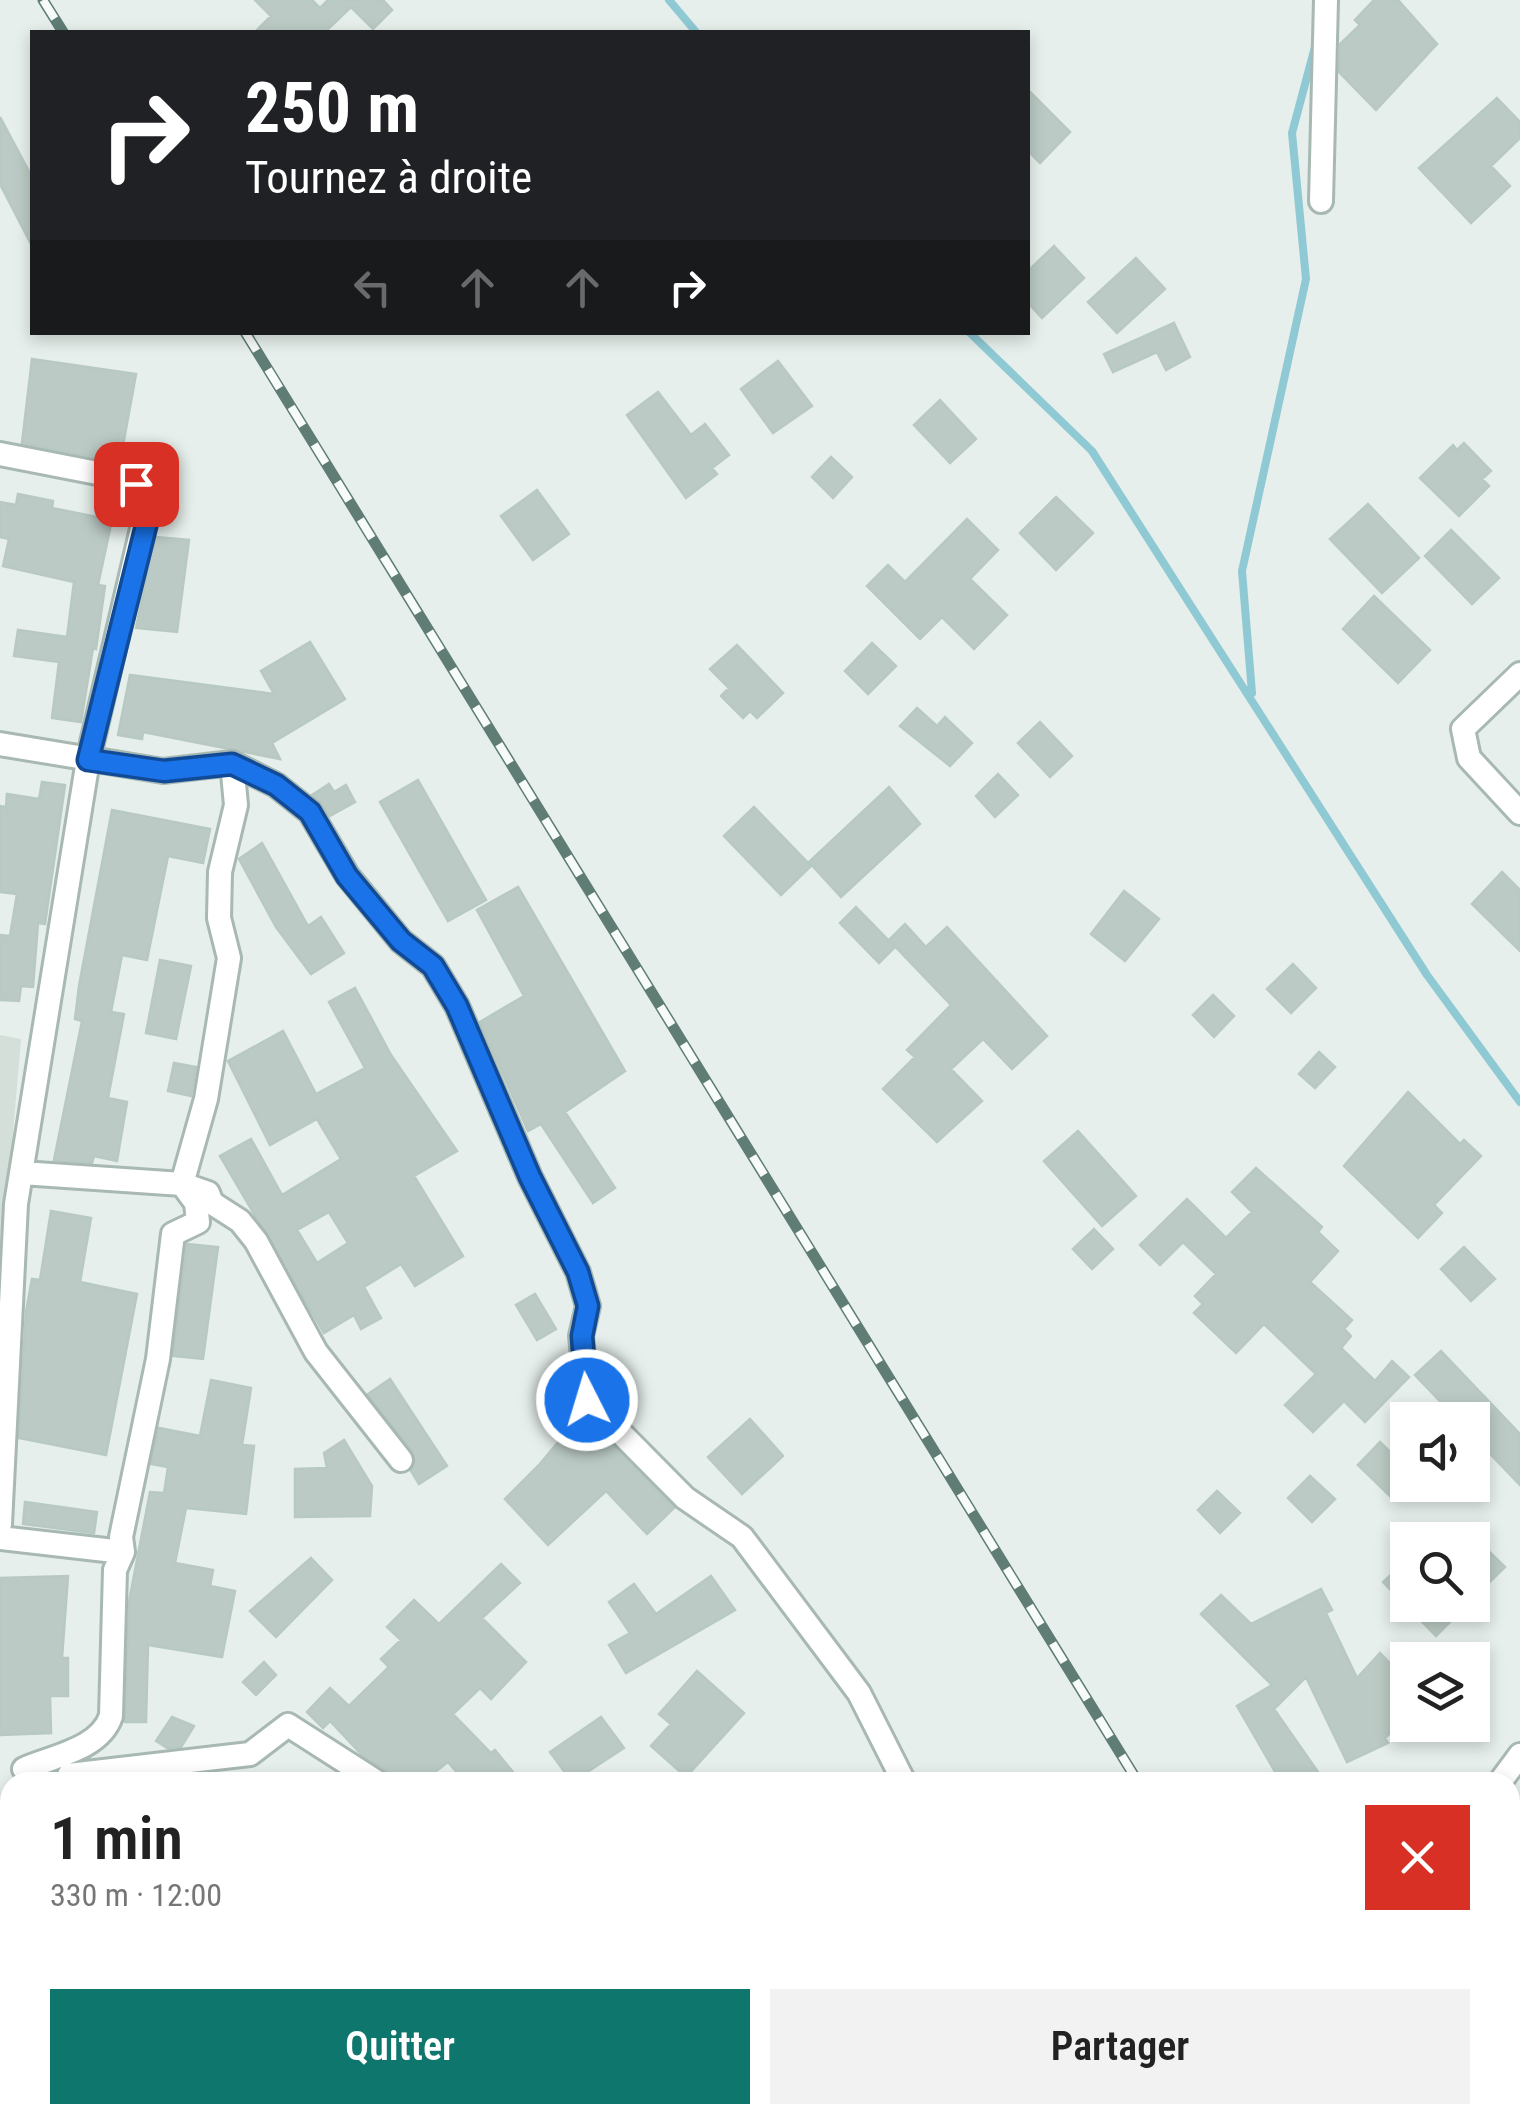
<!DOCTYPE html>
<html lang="fr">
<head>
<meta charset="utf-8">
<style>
  body { margin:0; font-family:"Roboto Condensed",sans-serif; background:#f2f2f2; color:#222; height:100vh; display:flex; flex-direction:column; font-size:38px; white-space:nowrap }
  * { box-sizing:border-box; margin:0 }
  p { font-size:32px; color:#767676 }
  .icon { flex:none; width:55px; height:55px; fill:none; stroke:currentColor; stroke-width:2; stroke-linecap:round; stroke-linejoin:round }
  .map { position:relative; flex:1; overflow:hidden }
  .drawer { position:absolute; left:0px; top:1772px; width:1520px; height:352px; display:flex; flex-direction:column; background:#fff; border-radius:30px 30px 0 0; box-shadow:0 5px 15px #0003 }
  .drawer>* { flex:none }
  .banner { position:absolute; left:30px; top:30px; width:1000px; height:305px; border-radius:0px; box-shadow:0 5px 15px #0003; background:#202124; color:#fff; overflow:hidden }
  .fabs { position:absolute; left:1390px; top:1402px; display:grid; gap:20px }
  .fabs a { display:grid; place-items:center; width:100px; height:100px; border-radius:0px; background:#fff; box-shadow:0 5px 15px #0003; font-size:50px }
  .pin { position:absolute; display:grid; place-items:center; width:85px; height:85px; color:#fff; margin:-42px; border-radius:20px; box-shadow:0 5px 15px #0006 }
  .me { position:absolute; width:110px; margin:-55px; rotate:355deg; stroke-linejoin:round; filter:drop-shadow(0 0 8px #0008) }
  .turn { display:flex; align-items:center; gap:35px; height:210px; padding:0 50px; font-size:45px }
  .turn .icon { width:130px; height:130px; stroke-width:2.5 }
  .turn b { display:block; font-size:70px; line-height:85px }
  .lanes { display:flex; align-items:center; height:95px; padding:0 50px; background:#0003; justify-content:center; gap:50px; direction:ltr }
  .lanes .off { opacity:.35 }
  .round { display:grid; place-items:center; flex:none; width:105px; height:105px; border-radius:0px; background:#f2f2f2 }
  .summary { display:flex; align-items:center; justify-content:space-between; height:170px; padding:0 50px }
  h1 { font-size:60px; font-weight:600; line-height:75px }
  .primary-button { display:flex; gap:20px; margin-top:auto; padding:20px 50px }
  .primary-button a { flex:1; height:115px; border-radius:0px; background:#0f766e; color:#fff; font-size:40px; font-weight:600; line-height:115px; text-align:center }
  .primary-button a+a { background:#f2f2f2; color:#222 }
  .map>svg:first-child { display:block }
  .built { fill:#d4dfda }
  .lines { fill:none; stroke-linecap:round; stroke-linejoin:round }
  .stream { stroke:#8ec9d4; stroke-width:8 }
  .building { fill:#bbcac4; stroke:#b8c9c2; stroke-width:2.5; fill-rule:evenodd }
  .street-casing { stroke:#a8b8b2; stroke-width:28 }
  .street { stroke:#fff; stroke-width:22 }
  .rail-casing { stroke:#5f7d75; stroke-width:11 }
  .rail { stroke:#f7fbf9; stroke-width:8; stroke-dasharray:22; stroke-linecap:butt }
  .route-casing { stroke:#114b97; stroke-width:25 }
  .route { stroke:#1a73e8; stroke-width:18 }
</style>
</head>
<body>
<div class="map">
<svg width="1520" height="2123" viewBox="0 0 1520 2123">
  <rect width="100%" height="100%" fill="#e6efeb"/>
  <path class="built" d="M 0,1035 L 21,1039 L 0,1285 Z"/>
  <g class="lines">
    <path class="stream" d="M 669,0 L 696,32
      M 969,332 L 1092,451 L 1427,975 L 1520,1102
      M 1252,693 L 1242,571 L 1306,279 L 1292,133 L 1316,43"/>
  </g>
  <path class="building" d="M 255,0 L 312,0 L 320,8 L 328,0 L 383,0 L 392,10 L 373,29 L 351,7 L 325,32 L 255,32 L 271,16 Z
    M 1374,0 L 1398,0 L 1437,44 L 1376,110 L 1339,72 L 1340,44 L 1360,25 L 1355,20 Z
    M 1028,90 L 1070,132 L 1040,163 L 1028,151 Z
    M 1497,98 L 1520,122 L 1520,138 L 1491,166 L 1510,186 L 1471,223 L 1419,168 Z
    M 0,117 L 32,177 L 32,246 L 0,184 Z
    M 1054,246 L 1084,278 L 1042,318 L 1028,303 L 1028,271 Z
    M 1136,258 L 1165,289 L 1117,333 L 1088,302 Z
    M 1174,323 L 1190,357 L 1166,370 L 1157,352 L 1113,372 L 1104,354 Z
    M 32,359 L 136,374 L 120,462 L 22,443 Z
    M 778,361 L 812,406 L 773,433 L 741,389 Z
    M 658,392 L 691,435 L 705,424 L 729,455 L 712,468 L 717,474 L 686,498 L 627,415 Z
    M 940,400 L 976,439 L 950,463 L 914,425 Z
    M 1464,443 L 1491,471 L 1482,479 L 1489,486 L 1459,516 L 1420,478 L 1453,445 L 1457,450 Z
    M 831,457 L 852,477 L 833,498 L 812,477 Z
    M 537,490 L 569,534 L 533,560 L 501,516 Z
    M 18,494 L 53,501 L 52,508 L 112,520 L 98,585 L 105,586 L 96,649 L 93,648 L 81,722 L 52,718 L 59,662 L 14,656 L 18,630 L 67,637 L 74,582 L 3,566 L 9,539 L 0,537 L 0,502 L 16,505 Z
    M 1056,497 L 1093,533 L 1056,570 L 1020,533 Z
    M 1368,504 L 1419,558 L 1382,593 L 1330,539 Z
    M 967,519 L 998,550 L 970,579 L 1007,615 L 974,649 L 942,617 L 920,639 L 867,586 L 888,565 L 905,582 Z
    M 1451,530 L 1499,578 L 1472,604 L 1425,556 Z
    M 155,537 L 189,540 L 177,632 L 136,628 Z
    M 1374,596 L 1430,650 L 1398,683 L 1343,629 Z
    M 310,642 L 345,699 L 272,743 L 280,759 L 143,732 L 142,739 L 118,735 L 130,675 L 274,694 L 261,671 Z
    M 872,643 L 896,666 L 868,694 L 845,671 Z
    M 737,645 L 783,693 L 757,718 L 750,711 L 743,718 L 721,696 L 729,688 L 710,669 Z
    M 917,708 L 937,726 L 945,717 L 972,743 L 950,766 L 900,726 Z
    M 1040,722 L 1072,756 L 1050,777 L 1018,743 Z
    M 998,774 L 1018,795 L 995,817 L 976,796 Z
    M 418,780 L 486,900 L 448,921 L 380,802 Z
    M 42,782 L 65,785 L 45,924 L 38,923 L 33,987 L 21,986 L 19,1001 L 0,1000 L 0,935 L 10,936 L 17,894 L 0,892 L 0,806 L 6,807 L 7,794 L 39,799 Z
    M 329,784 L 334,792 L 346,785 L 355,802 L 330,816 L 312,795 Z
    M 889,787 L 920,824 L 841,897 L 809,862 Z
    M 754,807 L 811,866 L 781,895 L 724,836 Z
    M 112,810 L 210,829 L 203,863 L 168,856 L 147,960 L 122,955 L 111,1012 L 124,1014 L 108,1098 L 127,1102 L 117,1161 L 94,1156 L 92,1163 L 54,1160 L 82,1021 L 75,1019 L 79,986 Z
    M 262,843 L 308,926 L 321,917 L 344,953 L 311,974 L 276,927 L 239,859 Z
    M 1502,872 L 1520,890 L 1520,951 L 1472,904 Z
    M 518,887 L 625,1071 L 565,1112 L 615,1188 L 593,1203 L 541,1124 L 528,1131 L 480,1022 L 524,996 L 477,910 Z
    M 1124,891 L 1159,919 L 1125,961 L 1091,934 Z
    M 856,907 L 895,947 L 879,963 L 840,923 Z
    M 905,924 L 926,947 L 947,927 L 1047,1036 L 1012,1069 L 983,1039 L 951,1069 L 982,1101 L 937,1142 L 883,1089 L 915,1057 L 907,1050 L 951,1005 L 889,940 Z
    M 160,960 L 191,966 L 176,1039 L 146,1033 Z
    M 1293,964 L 1316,988 L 1291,1013 L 1267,989 Z
    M 355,988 L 391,1055 L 457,1151 L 414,1176 L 463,1256 L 415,1286 L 401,1264 L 364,1287 L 381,1318 L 361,1329 L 354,1315 L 324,1333 L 220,1156 L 251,1139 L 282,1195 L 341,1159 L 317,1119 L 270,1145 L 228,1061 L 283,1031 L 316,1094 L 365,1068 L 329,1002 ZM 329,1212 L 348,1243 L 317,1263 L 297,1230 Z
    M 1213,995 L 1234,1016 L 1214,1037 L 1193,1015 Z
    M 1319,1052 L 1335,1067 L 1315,1088 L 1299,1074 Z
    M 174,1063 L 196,1067 L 191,1096 L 168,1091 Z
    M 1408,1092 L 1460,1144 L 1464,1140 L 1481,1156 L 1434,1205 L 1442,1213 L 1418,1238 L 1344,1166 Z
    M 1078,1131 L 1136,1196 L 1102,1226 L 1044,1161 Z
    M 1256,1168 L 1322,1227 L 1318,1232 L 1338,1251 L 1310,1282 L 1352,1320 L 1344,1329 L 1351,1336 L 1341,1348 L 1375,1381 L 1392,1361 L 1409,1377 L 1365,1422 L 1344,1401 L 1313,1432 L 1285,1405 L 1316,1374 L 1264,1324 L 1236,1353 L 1194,1313 L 1203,1304 L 1195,1296 L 1216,1274 L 1183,1242 L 1160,1265 L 1140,1245 L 1187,1199 L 1226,1238 L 1252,1212 L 1232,1192 Z
    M 51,1211 L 91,1218 L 80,1282 L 137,1294 L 106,1455 L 19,1438 L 26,1312 L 32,1279 L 40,1280 Z
    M 1094,1229 L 1113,1249 L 1092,1269 L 1073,1249 Z
    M 187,1244 L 218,1247 L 203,1359 L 173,1356 Z
    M 1464,1247 L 1495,1279 L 1471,1301 L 1441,1269 Z
    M 535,1294 L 556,1329 L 537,1340 L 516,1305 Z
    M 1441,1351 L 1520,1434 L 1520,1485 L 1472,1435 L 1472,1420 L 1458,1420 L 1415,1375 Z
    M 390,1379 L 447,1466 L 419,1484 L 411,1471 L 413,1452 L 368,1394 Z
    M 211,1380 L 251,1388 L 242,1445 L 254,1446 L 246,1514 L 186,1508 L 175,1563 L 213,1570 L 210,1586 L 235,1591 L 222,1657 L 148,1645 L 146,1722 L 125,1722 L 129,1602 L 150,1492 L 164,1493 L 168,1467 L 151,1464 L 159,1428 L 200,1436 Z
    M 579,1412 L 674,1508 L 647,1534 L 606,1491 L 548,1545 L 505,1499 L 539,1465 L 559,1441 L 554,1436 Z
    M 750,1419 L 783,1456 L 742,1494 L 708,1457 Z
    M 344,1440 L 372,1486 L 370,1516 L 295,1517 L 295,1469 L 327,1468 L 324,1453 Z
    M 1380,1442 L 1408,1470 L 1408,1482 L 1392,1498 L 1358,1465 Z
    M 1310,1476 L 1335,1499 L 1312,1522 L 1288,1498 Z
    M 1217,1491 L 1240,1513 L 1220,1533 L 1198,1510 Z
    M 25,1502 L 97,1512 L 94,1533 L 23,1524 Z
    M 1472,1535 L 1505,1567 L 1472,1599 Z
    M 311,1558 L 332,1580 L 276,1637 L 250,1611 Z
    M 1408,1559 L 1408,1605 L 1467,1605 L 1436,1636 L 1383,1582 Z
    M 501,1564 L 520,1583 L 482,1618 L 526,1662 L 491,1699 L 480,1688 L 453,1714 L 491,1753 L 495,1750 L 521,1782 L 465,1782 L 448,1762 L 422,1782 L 392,1782 L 386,1770 L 362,1755 L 330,1721 L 323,1728 L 307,1712 L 330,1688 L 349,1706 L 389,1667 L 381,1659 L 401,1640 L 387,1627 L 414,1600 L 439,1624 Z
    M 68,1576 L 62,1658 L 68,1658 L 68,1696 L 50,1696 L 51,1733 L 0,1735 L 0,1578 Z
    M 711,1576 L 735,1610 L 626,1673 L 609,1645 L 630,1633 L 609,1602 L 634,1584 L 656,1614 Z
    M 1321,1589 L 1332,1610 L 1326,1613 L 1357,1678 L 1380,1653 L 1408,1682 L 1408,1716 L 1385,1738 L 1388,1743 L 1347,1762 L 1306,1677 L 1274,1709 L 1325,1782 L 1281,1782 L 1237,1706 L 1272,1685 L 1201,1614 L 1221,1595 L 1251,1624 Z
    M 264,1662 L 276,1675 L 256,1695 L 243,1682 Z
    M 697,1671 L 744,1713 L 686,1777 L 651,1746 L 671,1724 L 659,1714 Z
    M 172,1717 L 194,1726 L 181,1747 L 167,1748 L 156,1741 Z
    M 601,1717 L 624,1748 L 572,1782 L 550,1752 Z"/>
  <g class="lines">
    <defs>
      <path id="street" d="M 1321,201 L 1326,0
        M 0,454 L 123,478 L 136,484 L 148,503 L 88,760 L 16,1204 L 0,1524
        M 1520,674 L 1463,729 L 1469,758 L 1520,813
        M 0,744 L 163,771 L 232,763 L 276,785 L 310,812 L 347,875 L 401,941 L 433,966 L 457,1006 L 530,1177 L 578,1272 L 588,1306 L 581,1336 L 587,1399 L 685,1498 L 742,1537 L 859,1693 L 904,1782
        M 22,1173 L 182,1184 L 208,1193 L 212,1203 L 240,1221 L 256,1241 L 316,1352 L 401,1460
        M 182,1184 L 206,1099 L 229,958 L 219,918 L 220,872 L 236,805 L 232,763
        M 0,1538 L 123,1552
        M 24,1769 C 54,1756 100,1749 111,1716 L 115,1570 L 123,1552 L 121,1537 L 158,1359 L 173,1234 L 198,1222 L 196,1203 L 182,1184
        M 69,1775 L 250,1754 L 288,1725 L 377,1782
        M 1500,1782 L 1520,1755
        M 0,2109 L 14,2123
        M 362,2115 L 370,2123
        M 1161,2115 L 1165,2123
        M 628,2123 L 634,2115
        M 1014,2123 L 1022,2115"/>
    </defs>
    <use href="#street" class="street-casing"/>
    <use href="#street" class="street"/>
    <defs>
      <path id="rail" d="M 43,0 L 63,32
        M 245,332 L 1138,1782
        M 1392,2115 L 1400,2123"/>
    </defs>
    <use href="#rail" class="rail-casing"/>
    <use href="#rail" class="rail"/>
  </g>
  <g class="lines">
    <defs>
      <path id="route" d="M 136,484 L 145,493 L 148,518 L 88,760 L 164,771 L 232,764 L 276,785 L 310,812 L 347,876 L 401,941 L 433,966 L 457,1006 L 530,1177 L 578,1272 L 588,1306 L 582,1336 L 587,1400"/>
    </defs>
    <use href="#route" class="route-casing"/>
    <use href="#route" class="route"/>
  </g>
</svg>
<div class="fabs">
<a><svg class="icon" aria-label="sound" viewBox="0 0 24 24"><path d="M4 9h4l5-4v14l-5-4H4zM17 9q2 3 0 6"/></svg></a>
<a><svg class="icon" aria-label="search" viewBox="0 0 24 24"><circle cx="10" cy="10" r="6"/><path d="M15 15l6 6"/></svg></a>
<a><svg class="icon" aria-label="layers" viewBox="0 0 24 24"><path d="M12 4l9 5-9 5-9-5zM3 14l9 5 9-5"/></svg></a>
</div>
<div class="pin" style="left:136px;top:484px;background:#d93025"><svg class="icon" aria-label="arrive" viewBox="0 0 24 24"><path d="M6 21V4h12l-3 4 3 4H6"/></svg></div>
<svg class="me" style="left:587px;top:1400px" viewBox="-20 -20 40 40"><circle r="17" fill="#1a73e8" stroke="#fff" stroke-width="3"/><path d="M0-11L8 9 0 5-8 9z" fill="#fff"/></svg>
<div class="banner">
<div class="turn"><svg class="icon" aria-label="right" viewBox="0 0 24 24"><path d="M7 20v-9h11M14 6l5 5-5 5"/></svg><div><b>250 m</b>Tournez à droite</div></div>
<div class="lanes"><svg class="icon off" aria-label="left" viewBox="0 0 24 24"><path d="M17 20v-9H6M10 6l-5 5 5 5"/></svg><svg class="icon off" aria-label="ahead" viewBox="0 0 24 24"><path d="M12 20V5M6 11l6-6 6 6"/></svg><svg class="icon off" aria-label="ahead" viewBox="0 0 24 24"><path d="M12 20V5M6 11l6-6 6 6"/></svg><svg class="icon" aria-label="right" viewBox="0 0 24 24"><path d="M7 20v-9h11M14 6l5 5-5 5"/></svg></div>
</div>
<section class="drawer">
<div class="summary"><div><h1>1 min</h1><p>330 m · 12:00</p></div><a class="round" style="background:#d93025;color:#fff"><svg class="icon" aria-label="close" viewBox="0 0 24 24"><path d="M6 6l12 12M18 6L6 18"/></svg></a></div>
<div class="primary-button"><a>Quitter</a><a>Partager</a></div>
</section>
</div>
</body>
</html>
